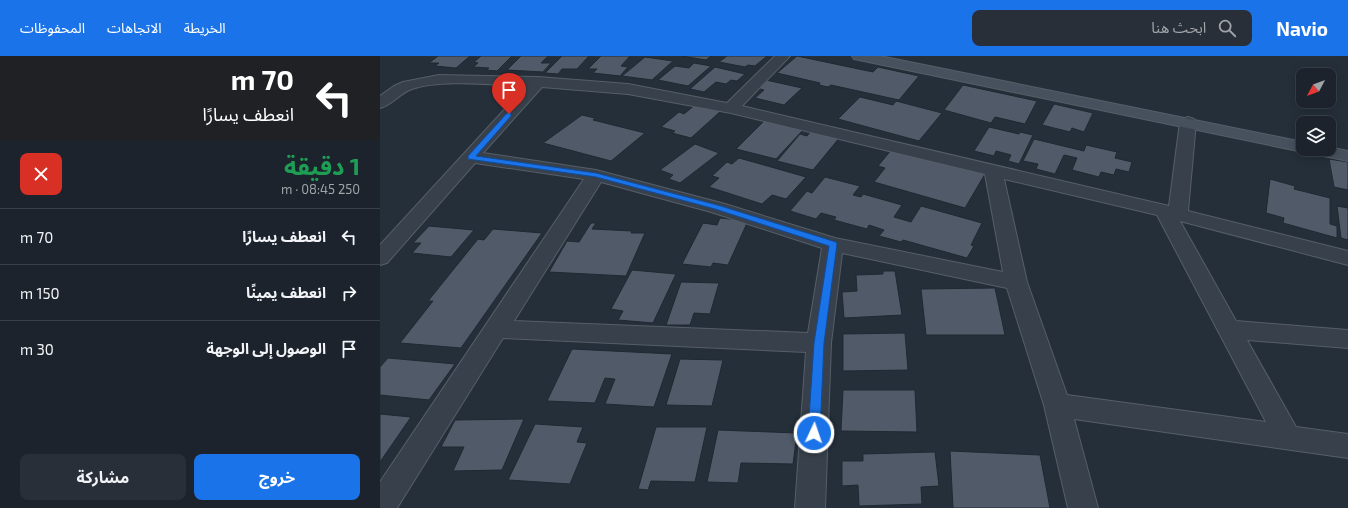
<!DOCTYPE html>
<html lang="ar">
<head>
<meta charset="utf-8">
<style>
  body { margin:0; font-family:"Exo 2","Noto Sans Arabic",sans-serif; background:#292f38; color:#f1f3f6; direction:rtl; height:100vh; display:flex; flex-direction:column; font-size:15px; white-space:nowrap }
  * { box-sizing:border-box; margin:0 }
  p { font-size:13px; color:#a0a4a9 }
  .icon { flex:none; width:22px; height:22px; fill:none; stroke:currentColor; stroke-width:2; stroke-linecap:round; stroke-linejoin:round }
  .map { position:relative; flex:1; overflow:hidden; direction:ltr }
  .sheet { display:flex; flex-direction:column; background:#1c232c; width:380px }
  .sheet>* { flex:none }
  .hud { background:#202124; color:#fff; overflow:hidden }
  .needle { width:26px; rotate:229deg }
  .controls { position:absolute; left:916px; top:12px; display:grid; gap:8px }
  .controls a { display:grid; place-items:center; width:40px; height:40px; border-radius:8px; background:#1c232c; box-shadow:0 2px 10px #0003,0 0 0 1px #3a4048; font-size:20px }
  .pin { position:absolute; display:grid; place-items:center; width:34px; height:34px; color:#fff; margin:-41px -17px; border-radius:50% 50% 50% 0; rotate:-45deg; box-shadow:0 0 4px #0007 }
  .pin .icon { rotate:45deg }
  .me { position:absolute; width:44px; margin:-22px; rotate:3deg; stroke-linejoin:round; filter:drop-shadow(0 0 3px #0008) }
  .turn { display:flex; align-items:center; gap:14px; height:84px; padding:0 20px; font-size:18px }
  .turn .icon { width:52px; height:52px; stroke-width:2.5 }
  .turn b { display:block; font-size:28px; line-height:34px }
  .round { display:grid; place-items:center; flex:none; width:42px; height:42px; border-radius:8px; background:#292f38 }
  .headline { display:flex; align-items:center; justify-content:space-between; height:68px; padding:0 20px }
  h1 { font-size:24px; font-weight:700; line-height:30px; color:#1e9e55 }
  .cta { display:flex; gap:8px; margin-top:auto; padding:8px 20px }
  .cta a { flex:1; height:46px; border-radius:8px; background:#1a73e8; color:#fff; font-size:16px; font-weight:700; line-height:46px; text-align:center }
  .cta a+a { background:#292f38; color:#f1f3f6 }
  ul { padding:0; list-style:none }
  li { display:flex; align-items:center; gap:12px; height:56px; padding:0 20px; border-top:1px solid #3a4048 }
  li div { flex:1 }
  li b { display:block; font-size:15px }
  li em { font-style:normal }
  header { display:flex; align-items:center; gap:24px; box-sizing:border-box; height:56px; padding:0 20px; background:#1a73e8; color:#fff }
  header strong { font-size:19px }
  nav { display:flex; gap:22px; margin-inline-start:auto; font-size:14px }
  .search { width:280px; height:36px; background:#292f38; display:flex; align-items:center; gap:10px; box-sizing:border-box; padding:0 14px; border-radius:8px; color:#a0a4a9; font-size:15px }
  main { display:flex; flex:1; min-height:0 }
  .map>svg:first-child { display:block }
  .building { fill:#505a68; stroke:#202831 }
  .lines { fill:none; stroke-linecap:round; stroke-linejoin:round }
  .street-casing { stroke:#565f68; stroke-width:2 }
  .secondary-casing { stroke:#565f68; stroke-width:2 }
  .street { fill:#38414b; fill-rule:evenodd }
  .secondary { fill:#47505d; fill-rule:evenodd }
  .route { fill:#1a73e8; stroke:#114b97 }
</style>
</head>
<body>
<header>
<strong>Navio</strong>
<div class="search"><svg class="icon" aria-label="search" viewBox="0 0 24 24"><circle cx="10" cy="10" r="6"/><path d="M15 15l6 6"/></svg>ابحث هنا</div>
<nav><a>الخريطة</a><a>الاتجاهات</a><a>المحفوظات</a></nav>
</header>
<main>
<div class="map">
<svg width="968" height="452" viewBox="0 0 968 452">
  <rect width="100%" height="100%" fill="#252f3a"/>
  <path class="building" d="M 58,0 L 90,0 L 76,12 L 55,10 L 59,7 L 49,7 Z
    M 101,0 L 132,0 L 117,15 L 106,14 L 109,12 L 93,11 L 98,7 L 94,6 Z
    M 141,0 L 168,0 L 161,7 L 171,7 L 163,16 L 127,14 Z
    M 182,0 L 209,0 L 197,13 L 182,13 L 178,18 L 165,17 Z
    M 221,0 L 250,0 L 241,10 L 248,11 L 240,20 L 213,17 L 217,13 L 208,13 Z
    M 301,0 L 331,0 L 326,4 Z
    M 347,0 L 387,0 L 375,10 L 368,9 L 365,11 L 339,6 Z
    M 417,0 L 493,16 L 498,11 L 539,20 L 519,44 L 451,29 L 448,31 L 439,29 L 440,27 L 397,17 Z
    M 265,1 L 293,5 L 272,24 L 242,20 Z
    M 314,7 L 331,10 L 308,30 L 278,24 L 295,10 L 309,12 Z
    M 335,11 L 365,18 L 357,25 L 351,24 L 346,28 L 336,26 L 324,36 L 310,33 Z
    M 386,24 L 422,32 L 404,49 L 375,42 L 384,34 L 376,32 Z
    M 583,29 L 657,45 L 645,68 L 615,61 L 611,67 L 564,54 Z
    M 480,41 L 513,49 L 516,45 L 562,57 L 539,85 L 458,63 Z
    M 316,48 L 342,54 L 311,82 L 292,77 L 295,75 L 281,71 L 299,56 L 304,58 Z
    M 674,48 L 713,57 L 704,76 L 692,72 L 690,76 L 662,69 Z
    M 202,59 L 215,62 L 213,64 L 265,77 L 231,105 L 163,87 Z
    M 385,64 L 424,73 L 396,103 L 356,93 Z
    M 609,71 L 639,78 L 640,76 L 653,79 L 639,108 L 628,105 L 631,99 L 616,95 L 614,100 L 594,95 Z
    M 431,75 L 460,81 L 433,114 L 397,105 L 420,78 L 427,80 Z
    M 654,83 L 704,95 L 706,89 L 737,96 L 735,102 L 752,106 L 749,116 L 736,113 L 734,119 L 721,116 L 719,121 L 692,114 L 697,102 L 684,99 L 675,118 L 656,113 L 658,108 L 643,105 Z
    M 315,88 L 339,97 L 300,127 L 289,123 L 293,119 L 280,114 Z
    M 512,93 L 551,104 L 605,118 L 585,152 L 494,126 L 505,112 L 498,110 Z
    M 359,102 L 391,111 L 426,121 L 406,143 L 392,139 L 382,148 L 329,131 L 339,122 L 332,120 L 347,106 L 352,108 Z
    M 949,103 L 968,106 L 968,134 L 954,131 Z
    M 445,121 L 480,130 L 473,139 L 481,141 L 483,138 L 522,149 L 514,161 L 531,166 L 541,150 L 602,167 L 591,189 L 594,190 L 587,202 L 523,184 L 521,186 L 499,180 L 504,174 L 489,169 L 487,173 L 454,164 L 456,161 L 441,157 L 436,163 L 410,155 L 427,135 L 432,137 Z
    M 890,123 L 915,130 L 914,133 L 950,142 L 950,168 L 957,170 L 957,182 L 903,167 L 904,162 L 886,157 Z
    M 957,150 L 968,152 L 968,184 L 961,182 Z
    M 340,162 L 368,165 L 348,209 L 333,207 L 331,211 L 302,208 L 323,167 L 337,169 Z
    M 211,167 L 216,167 L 212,173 L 252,175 L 251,177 L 265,177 L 246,220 L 169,216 L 187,185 L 199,186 Z
    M 49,170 L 94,174 L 71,201 L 32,197 L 41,187 L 33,187 Z
    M 113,173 L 162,177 L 81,292 L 20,287 L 53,245 L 48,245 L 98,183 L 104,184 Z
    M 252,214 L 296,218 L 273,267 L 238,264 L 243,255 L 231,253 Z
    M 503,215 L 515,215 L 522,259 L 464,262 L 462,236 L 477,235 L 476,219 L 503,218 Z
    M 301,226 L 339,227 L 330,258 L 314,257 L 310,269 L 286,269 Z
    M 615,232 L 625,279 L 546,279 L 541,233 Z
    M 525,277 L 528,314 L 463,315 L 463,278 Z
    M 192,293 L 292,298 L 274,351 L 225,348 L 235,323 L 225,322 L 215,347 L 167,345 Z
    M 8,302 L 75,308 L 49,344 L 0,339 L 0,311 Z
    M 300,303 L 343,304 L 332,350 L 286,349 Z
    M 463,334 L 535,334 L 537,376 L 461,375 Z
    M 0,358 L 31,361 L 0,406 Z
    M 144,363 L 122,414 L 73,415 L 84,391 L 61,391 L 75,364 Z
    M 155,368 L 203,371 L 197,386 L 207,387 L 190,428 L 128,424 Z
    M 276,371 L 327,371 L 315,426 L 271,425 L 268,434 L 258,433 Z
    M 338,374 L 417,377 L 413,408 L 361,407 L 358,427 L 327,426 Z
    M 570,395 L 660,399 L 670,452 L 573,452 Z
    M 555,396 L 559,430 L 541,431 L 542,448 L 479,450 L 478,429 L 462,430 L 462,405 L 483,405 L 483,398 Z"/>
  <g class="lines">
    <defs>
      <path id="street" d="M 395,0 L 410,0 L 362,50 L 789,150 L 800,66 L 802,63 L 808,61 L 814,63 L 816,66 L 808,155 L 968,195 L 968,209 L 800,165 L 856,265 L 968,274 L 968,292 L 867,284 L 916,371 L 968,378 L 968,402 L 694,363 L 718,452 L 688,452 L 664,349 L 627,232 L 462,197 L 451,287 L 445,452 L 415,452 L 426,296 L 123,282 L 17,452 L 0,452 L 0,426 L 204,123 L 95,107 L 7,207 L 0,209 L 0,189 L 146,30 C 113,29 62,23 32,33 C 20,37 12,49 0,52 L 0,40 L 14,30 L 23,26 L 59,19 L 158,21 L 248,28 L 347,47 ZM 162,31 L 248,38 L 351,57 L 605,118 L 623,216 L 455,182 L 345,148 L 216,114 L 103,97 ZM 624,123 L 777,159 L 886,366 L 687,339 L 647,226 ZM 221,126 L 331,156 L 442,192 L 428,277 L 134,265 Z"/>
      <path id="secondary" d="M 472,0 L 500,0 L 923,86 L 923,93 L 949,93 L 949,91 L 968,95 L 968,105 L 929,97 L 928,95 L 923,96 L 479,4 L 474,3 Z"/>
    </defs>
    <use href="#street" class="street-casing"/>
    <use href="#secondary" class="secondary-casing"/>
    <use href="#street" class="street"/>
    <use href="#secondary" class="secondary"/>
  </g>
  <path class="route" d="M 129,56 L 131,57 L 131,60 L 96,100 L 216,117 L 341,150 L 456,186 L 457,188 L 444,287 L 440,377 L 438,381 L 434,382 L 430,381 L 428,377 L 434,287 L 449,190 L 335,153 L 216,121 L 88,103 L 88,100 L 127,57 Z"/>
</svg>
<div class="controls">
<a><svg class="needle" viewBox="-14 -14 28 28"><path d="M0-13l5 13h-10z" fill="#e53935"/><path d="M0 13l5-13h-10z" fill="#a0a4a9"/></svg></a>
<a><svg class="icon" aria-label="layers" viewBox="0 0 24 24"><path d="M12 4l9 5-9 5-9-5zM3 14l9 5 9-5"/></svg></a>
</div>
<div class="pin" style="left:129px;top:58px;background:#d93025"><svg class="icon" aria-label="arrive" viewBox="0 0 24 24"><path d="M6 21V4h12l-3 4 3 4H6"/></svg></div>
<svg class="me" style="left:434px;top:377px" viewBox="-20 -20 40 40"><circle r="17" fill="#1a73e8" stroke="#fff" stroke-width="3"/><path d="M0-11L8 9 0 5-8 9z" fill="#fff"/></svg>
</div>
<section class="sheet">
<div class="hud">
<div class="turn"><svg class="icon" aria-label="left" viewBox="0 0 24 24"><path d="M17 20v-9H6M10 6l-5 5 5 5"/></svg><div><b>70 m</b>انعطف يسارًا</div></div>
</div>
<div class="headline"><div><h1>1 دقيقة</h1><p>250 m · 08:45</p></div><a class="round" style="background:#d93025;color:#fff"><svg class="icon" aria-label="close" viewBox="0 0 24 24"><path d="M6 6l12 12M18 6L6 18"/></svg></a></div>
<ul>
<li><svg class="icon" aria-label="left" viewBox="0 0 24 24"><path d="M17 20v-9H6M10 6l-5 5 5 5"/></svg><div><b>انعطف يسارًا</b></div><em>70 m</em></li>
<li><svg class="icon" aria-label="right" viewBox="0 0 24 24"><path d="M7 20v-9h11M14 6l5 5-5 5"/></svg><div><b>انعطف يمينًا</b></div><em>150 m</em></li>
<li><svg class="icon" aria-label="arrive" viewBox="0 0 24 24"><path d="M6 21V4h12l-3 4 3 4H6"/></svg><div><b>الوصول إلى الوجهة</b></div><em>30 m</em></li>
</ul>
<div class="cta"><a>خروج</a><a>مشاركة</a></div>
</section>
</main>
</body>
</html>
